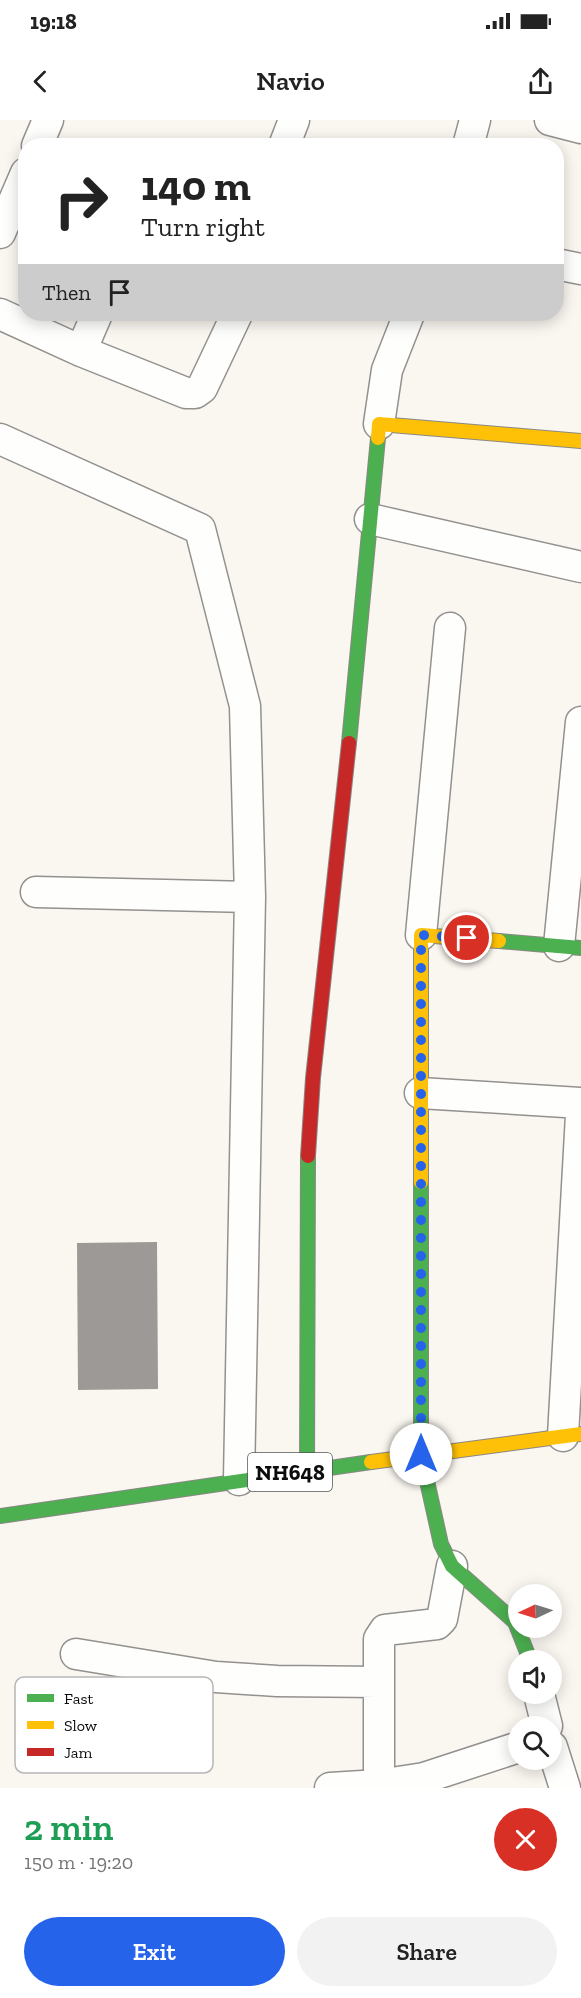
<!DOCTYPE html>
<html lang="en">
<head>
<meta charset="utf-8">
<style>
  body { margin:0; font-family:"Zilla Slab",serif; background:#f2f2f2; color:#222; height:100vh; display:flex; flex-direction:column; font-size:22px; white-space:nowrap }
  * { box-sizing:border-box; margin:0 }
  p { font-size:20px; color:#767676 }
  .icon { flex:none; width:33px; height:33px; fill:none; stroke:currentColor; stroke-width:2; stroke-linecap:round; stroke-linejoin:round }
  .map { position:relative; height:1668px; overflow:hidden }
  .side { display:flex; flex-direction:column; background:#fff; flex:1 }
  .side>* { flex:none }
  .banner { position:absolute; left:18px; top:18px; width:546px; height:183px; border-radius:24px; box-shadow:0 3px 15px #0003; background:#fff; color:#222; overflow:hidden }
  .needle { width:39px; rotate:266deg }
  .buttons { position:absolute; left:508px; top:1464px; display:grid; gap:12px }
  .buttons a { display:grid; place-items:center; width:54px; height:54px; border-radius:50%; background:#fff; box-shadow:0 3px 15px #0003; font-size:30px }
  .pin { position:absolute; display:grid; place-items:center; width:51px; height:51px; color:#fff; margin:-26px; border:3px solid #fff; border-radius:50%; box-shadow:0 2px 6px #0007 }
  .me { position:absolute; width:66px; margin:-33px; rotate:0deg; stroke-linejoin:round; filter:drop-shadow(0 0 4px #0008) }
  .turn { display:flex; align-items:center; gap:21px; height:126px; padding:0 24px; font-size:27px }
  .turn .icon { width:78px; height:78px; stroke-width:2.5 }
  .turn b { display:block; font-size:42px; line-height:51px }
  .then { display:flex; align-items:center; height:57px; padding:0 24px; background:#0003; gap:12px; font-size:22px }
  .round { display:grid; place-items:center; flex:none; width:63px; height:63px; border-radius:32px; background:#f2f2f2 }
  .headline { display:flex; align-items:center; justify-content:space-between; height:102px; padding:0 24px }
  h1 { font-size:36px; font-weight:600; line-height:45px; color:#1e9e55 }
  .action { display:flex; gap:12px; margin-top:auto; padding:12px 24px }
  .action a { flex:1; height:69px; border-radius:36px; background:#2563eb; color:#fff; font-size:24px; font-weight:600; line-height:69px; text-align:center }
  .action a+a { background:#f2f2f2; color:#222 }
  .status { display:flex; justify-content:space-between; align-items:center; height:42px; padding:0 30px; background:#fff; direction:ltr }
  .status svg { height:16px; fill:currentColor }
  header { display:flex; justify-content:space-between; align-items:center; height:78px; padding:0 24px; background:#fff; font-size:27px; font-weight:600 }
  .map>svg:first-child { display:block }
  .building { fill:#9d9996 }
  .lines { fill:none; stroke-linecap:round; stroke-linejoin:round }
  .street-casing { stroke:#93918f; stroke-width:33 }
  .fast-casing { stroke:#8a8885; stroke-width:16 }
  .slow-casing { stroke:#8a8885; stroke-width:16 }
  .jam-casing { stroke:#8a8885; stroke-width:16 }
  .street { stroke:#fefefd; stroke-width:30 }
  .fast { stroke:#4caf50; stroke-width:14 }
  .slow { stroke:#ffc107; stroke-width:14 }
  .jam { stroke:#c62828; stroke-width:14 }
  .route { stroke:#2563eb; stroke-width:10; stroke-dasharray:0 18 }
  .labels { text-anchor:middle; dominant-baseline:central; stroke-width:6; stroke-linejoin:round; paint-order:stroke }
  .shield { fill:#fff; stroke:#555; stroke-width:1.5 }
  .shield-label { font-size:22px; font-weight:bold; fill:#0c0c0c }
  .key { fill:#fff; stroke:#b6b6b6; stroke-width:1.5 }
  .key-label { font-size:16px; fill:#0c0c0c }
</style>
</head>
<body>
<div class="status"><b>19:18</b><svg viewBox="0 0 49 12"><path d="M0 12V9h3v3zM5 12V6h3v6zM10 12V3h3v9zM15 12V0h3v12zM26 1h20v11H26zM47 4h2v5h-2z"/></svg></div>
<header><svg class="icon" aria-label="back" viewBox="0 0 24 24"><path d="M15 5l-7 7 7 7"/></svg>Navio<svg class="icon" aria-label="share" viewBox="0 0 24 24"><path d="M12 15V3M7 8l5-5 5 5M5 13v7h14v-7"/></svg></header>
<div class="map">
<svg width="581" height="1668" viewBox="0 0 581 1668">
  <rect width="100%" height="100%" fill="#faf6f0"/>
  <path class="building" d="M 157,1122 L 158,1269 L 78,1270 L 77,1123 Z"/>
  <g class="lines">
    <defs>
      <path id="street" d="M 550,0 L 581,8
        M 37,26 L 48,0
        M 284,26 L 294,0
        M 468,26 L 475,0
        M 0,113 L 26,53
        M 556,144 L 581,149
        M 0,194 L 81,231 L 186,273 L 195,273 L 202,268 L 237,194
        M 81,231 L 97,194
        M 379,304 L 387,250 L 409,194
        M 0,319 L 200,409 L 245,586 L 250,777 L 239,1360
        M 370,399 L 581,447
        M 36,772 L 250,777
        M 421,815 L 450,508
        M 559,826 L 581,602
        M 420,973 L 581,983
        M 563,1316 L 581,995
        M 76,1534 L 216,1557 L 277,1561 L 379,1562
        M 539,1574 L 547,1606
        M 552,1627 L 565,1668
        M 379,1665 L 379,1519 L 385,1510 L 437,1504 L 442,1499 L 452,1446
        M 330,1668 L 379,1665 L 424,1658 L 519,1627"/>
      <path id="fast" d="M 349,623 L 378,318
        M 499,821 L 581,828
        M 421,1062 L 421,1334 L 441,1424 L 452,1446 L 515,1502 L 530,1540
        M 307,1350 L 308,1036
        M 0,1396 L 371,1342"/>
      <path id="slow" d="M 378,318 L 379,304 L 581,321
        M 421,1062 L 421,815 L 499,821
        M 371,1342 L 581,1314"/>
      <path id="jam" d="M 308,1036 L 313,958 L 349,623"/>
    </defs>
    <use href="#street" class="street-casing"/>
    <use href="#fast" class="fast-casing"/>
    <use href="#slow" class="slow-casing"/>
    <use href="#jam" class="jam-casing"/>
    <use href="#street" class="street"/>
    <use href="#fast" class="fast"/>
    <use href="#slow" class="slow"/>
    <use href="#jam" class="jam"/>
  </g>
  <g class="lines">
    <path class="route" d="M 421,1334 L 421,815 L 467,818"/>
  </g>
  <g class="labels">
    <rect class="shield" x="248" y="1333" width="84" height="38" rx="4.5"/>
    <g class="shield-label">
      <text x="290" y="1352">NH648</text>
    </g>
  </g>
  <rect x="15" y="1557" width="198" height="96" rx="9" class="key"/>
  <rect x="27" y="1574" width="27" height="8" fill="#4caf50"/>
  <rect x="27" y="1601" width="27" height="8" fill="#ffc107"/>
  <rect x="27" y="1628" width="27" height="8" fill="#c62828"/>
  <g class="key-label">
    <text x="64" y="1584">Fast</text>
    <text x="64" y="1611">Slow</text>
    <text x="64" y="1638">Jam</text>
  </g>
</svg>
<div class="buttons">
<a><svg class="needle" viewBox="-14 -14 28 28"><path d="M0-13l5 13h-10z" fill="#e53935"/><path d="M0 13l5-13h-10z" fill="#767676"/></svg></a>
<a><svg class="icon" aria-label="sound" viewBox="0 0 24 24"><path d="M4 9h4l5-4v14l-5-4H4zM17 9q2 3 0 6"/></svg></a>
<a><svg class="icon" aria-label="search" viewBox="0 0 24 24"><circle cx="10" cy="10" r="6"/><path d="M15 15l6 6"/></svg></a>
</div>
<div class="pin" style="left:467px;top:818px;background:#d93025"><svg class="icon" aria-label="arrive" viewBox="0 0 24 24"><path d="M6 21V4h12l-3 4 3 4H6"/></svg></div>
<svg class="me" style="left:421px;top:1334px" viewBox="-20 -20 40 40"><circle r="19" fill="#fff"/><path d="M0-13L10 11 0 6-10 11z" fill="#2563eb"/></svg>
<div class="banner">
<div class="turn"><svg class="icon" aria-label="right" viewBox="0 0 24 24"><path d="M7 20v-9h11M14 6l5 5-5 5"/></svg><div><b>140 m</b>Turn right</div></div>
<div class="then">Then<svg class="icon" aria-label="arrive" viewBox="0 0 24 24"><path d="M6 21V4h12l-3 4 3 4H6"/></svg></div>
</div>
</div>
<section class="side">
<div class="headline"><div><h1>2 min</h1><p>150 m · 19:20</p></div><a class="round" style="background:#d93025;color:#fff"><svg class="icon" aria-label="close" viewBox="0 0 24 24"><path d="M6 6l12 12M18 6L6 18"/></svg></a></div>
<div class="action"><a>Exit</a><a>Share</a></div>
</section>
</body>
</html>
